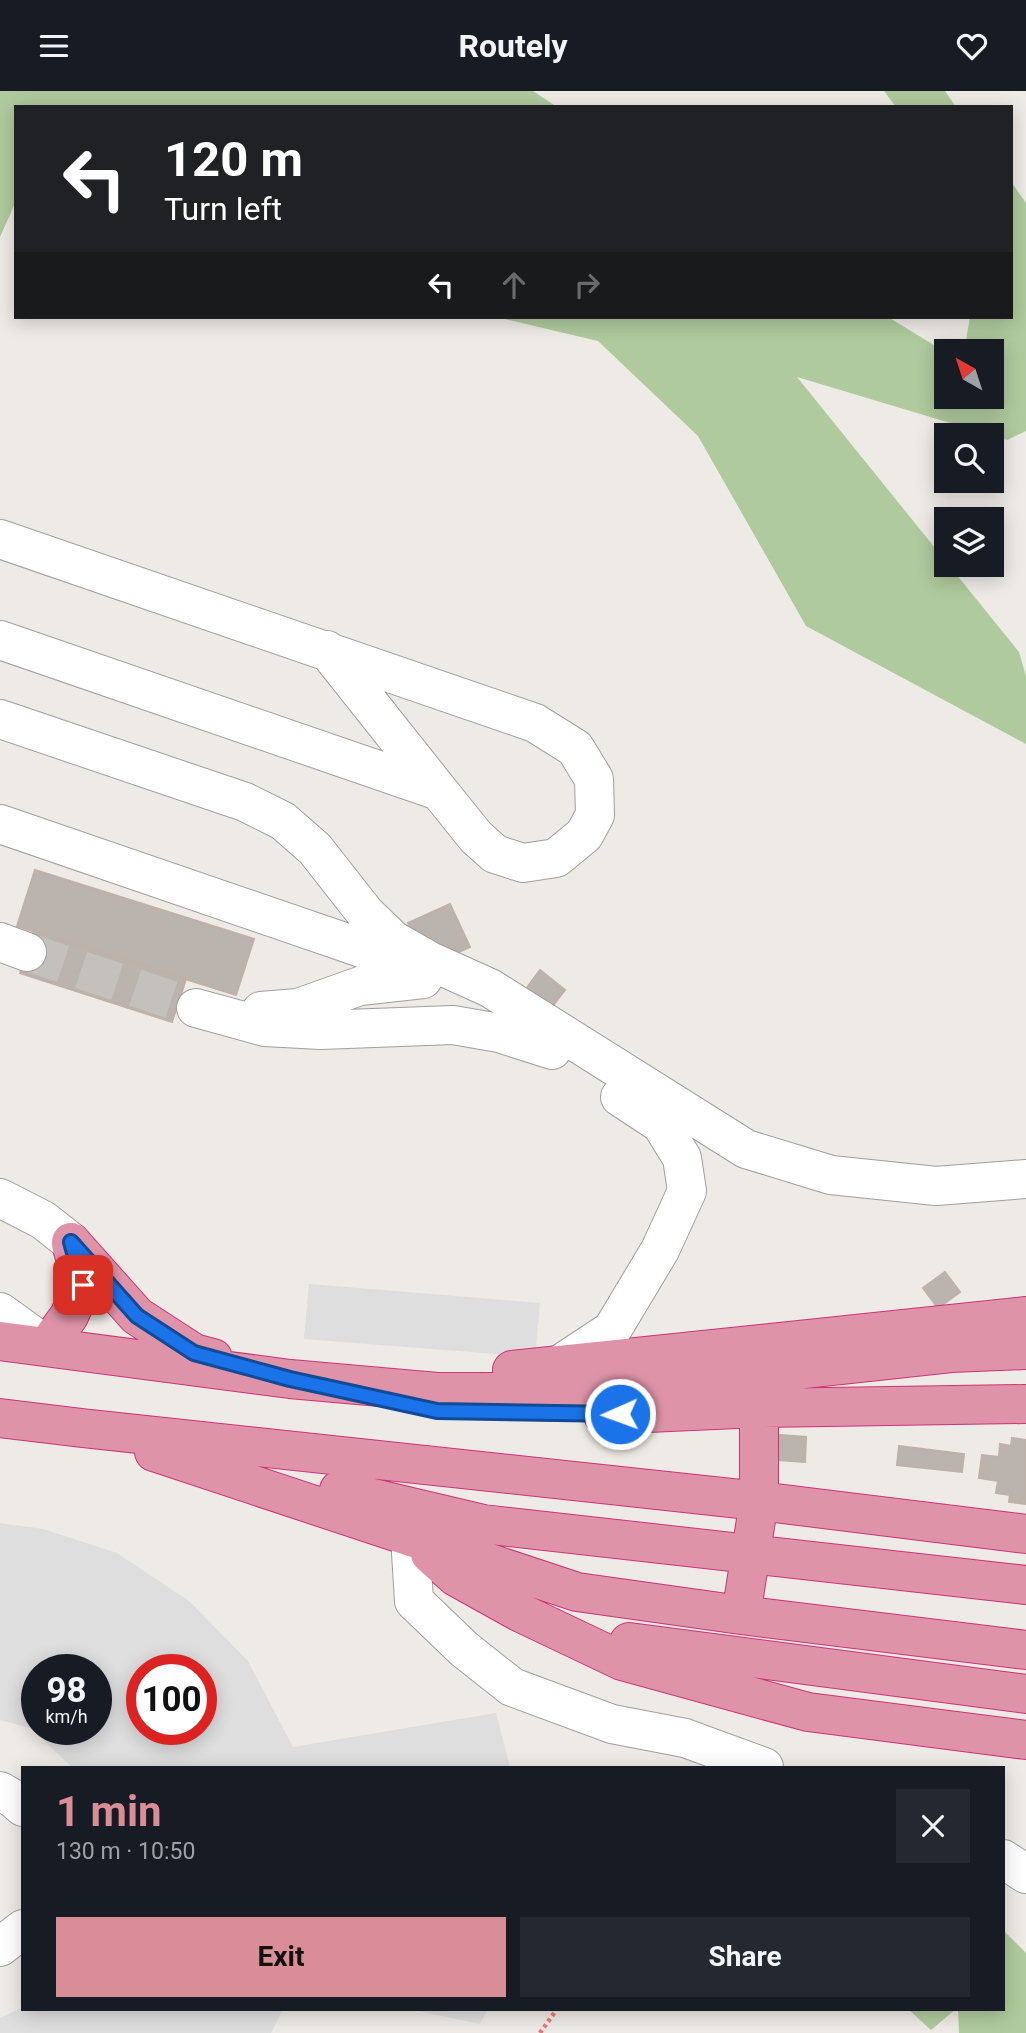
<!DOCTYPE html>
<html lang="en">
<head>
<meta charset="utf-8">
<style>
  body { margin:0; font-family:Roboto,sans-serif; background:#242831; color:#f1f3f6; height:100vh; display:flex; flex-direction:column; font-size:26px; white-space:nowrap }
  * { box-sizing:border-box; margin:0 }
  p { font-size:23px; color:#9ea1a6 }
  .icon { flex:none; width:38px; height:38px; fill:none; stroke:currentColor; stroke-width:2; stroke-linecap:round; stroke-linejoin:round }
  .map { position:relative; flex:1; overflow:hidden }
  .sheet { position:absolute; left:21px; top:1675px; width:984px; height:245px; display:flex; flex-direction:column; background:#171b24; border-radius:0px; box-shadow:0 4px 18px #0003 }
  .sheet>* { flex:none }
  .guide { position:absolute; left:14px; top:14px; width:999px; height:214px; border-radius:0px; box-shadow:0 4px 18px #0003; background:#202124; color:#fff; overflow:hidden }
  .needle { width:46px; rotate:321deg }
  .tools { position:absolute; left:934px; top:248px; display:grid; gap:14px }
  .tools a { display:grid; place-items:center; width:70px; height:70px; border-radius:0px; background:#171b24; box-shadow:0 4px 18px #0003; font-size:35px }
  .speed { position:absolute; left:21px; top:1563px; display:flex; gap:14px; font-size:35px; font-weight:700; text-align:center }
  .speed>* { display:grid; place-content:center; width:91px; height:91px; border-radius:50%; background:#171b24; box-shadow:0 4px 18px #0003; line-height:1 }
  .speed small { font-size:18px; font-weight:400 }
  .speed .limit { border:10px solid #d22; background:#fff; color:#111 }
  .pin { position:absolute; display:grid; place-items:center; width:60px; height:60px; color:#fff; margin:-30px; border-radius:14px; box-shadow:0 4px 10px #0006 }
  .me { position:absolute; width:77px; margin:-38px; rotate:268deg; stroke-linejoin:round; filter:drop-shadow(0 0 5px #0008) }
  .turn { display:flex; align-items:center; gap:24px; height:147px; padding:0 35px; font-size:32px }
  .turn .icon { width:91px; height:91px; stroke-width:2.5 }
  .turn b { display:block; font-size:49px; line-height:60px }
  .lanes { display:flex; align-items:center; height:66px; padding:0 35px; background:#0003; justify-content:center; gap:35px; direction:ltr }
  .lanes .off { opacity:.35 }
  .round { display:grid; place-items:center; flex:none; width:74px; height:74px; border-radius:0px; background:#242831 }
  .summary { display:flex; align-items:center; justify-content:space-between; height:119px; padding:0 35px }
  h1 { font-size:42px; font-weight:700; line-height:52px; color:#d98d96 }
  .button { display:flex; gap:14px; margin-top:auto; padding:14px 35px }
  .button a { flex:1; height:80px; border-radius:0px; background:#d98d96; color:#111; font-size:28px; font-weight:700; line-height:80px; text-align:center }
  .button a+a { background:#242831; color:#f1f3f6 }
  header { display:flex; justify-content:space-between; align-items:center; height:91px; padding:0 35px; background:#171b24; font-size:32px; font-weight:700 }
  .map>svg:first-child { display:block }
  .forest { fill:#afca9d }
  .parking { fill:#dedede; fill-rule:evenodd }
  .building { fill:#bbb3ae; stroke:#bfb0a8; stroke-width:2 }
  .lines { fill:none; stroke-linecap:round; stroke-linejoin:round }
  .minor-tunnel { stroke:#c4c1bd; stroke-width:38; stroke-dasharray:38 19; stroke-linecap:butt }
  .minor-casing { stroke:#9f9f9f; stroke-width:40 }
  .highway-casing { stroke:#cc3376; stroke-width:40 }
  .path { stroke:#ee7676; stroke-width:4.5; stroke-dasharray:3.5 3.5; stroke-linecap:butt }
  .minor { stroke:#fff; stroke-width:38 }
  .highway { stroke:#df93a9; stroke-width:38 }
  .route-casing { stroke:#114b97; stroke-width:18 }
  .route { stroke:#1a73e8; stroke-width:12 }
</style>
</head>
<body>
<header><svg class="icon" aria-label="menu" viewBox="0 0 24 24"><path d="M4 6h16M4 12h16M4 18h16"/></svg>Routely<svg class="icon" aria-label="heart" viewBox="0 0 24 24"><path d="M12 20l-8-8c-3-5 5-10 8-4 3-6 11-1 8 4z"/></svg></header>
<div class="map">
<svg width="1026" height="1942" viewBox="0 0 1026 1942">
  <rect width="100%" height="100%" fill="#eeeae5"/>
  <path class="forest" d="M 0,0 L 533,0 L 557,16 L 16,16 L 16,110 L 0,146 Z
    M 884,0 L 945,0 L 956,16 L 896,16 Z
    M 1012,92 L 1026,112 L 1026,340 L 1007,349 L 797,286 L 1019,561 L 1026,585 L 1026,653 L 806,535 L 698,345 L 598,250 L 496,226 L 888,226 L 947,262 L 947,306 L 992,306 L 992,261 L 964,261 L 970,226 L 1012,226 Z
    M 1003,1839 L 1026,1862 L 1026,1942 L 959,1942 L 958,1918 L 1003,1918 Z
    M 908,1918 L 956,1918 L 931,1939 Z"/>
  <path class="parking" d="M 309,1193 L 540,1212 L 535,1266 L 304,1248 Z
    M 0,1432 L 43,1438 L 117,1462 L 189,1510 L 248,1570 L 293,1656 L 496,1622 L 510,1676 L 72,1676 L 30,1637 L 0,1629 ZM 37,1578 L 96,1578 L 96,1638 L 37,1638 ZM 142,1578 L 201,1578 L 201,1638 L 142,1638 Z
    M 23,1916 L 23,1918 L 283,1918 L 271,1942 L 0,1942 L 0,1927 Z
    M 409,1918 L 488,1918 L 480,1933 Z"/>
  <path class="building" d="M 35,779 L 254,848 L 236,904 L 17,835 Z
    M 450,813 L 470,856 L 450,865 L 418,854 L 408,832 Z
    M 34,840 L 186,888 L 172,931 L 20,882 Z
    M 540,879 L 565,899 L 551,917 L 526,898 Z
    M 945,1181 L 960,1201 L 938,1217 L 923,1197 Z
    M 780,1344 L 806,1346 L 805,1371 L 778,1369 Z
    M 1012,1347 L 1026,1349 L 1026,1413 L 1009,1411 L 1010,1404 L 996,1402 L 998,1390 L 979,1387 L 982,1364 L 999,1366 L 1000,1353 L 1011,1355 Z
    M 899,1355 L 964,1363 L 962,1381 L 897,1374 Z"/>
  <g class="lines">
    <path class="minor-tunnel" d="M 27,861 L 178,911"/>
    <defs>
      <path id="minor" d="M 0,448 L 535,632 L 575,657 L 594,688 L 595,724 L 584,744 L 556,767 L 523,772 L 495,763 L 476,746 L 439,700 L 0,549
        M 327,559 L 439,700
        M 0,628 L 245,711 L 283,730 L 315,758 L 366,823 L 393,849 L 430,870 L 490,897 L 746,1058 L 831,1084 L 936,1095 L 1026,1088
        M 0,733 L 373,861 L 410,881
        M 0,851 L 27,861
        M 196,917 L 265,936 L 321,939 L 453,934 L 499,942 L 552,959
        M 261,920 L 298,917 L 360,895 L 423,888
        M 0,1107 L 43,1129 L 71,1151
        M 0,1221 L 47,1255
        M 559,1274 L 612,1239 L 660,1159 L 687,1100 L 682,1067 L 661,1033 L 620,1006
        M 410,1446 L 414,1510 L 464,1558 L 512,1596 L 612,1633 L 685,1647 L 764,1676
        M 0,1700 L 14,1708 L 23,1716
        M 1003,1768 L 1026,1783
        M 0,1856 L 23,1838"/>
      <path id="highway" d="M 71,1151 L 137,1225 L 194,1262 L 213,1267
        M 0,1250 L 290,1288 L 437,1301 L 592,1301 L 951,1262 L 1026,1259
        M 47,1255 L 69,1225 L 83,1194 L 71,1153
        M 512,1279 L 1026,1225
        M 603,1324 L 759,1317 L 1026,1313
        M 0,1327 L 82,1337 L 759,1410 L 1026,1443
        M 154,1361 L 577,1501 L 741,1524 L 1026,1559
        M 339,1399 L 483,1433 L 1026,1494
        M 430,1463 L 456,1486 L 519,1521 L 622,1570 L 808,1621 L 1026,1649
        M 741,1524 L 759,1410 L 759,1317
        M 629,1551 L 1026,1603"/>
    </defs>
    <use href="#minor" class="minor-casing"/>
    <use href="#highway" class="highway-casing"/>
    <path class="path" d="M 540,1942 L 557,1918"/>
    <use href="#minor" class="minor"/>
    <use href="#highway" class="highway"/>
  </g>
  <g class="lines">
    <defs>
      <path id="route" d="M 83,1194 L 71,1151 L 137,1225 L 194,1262 L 290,1288 L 437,1320 L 620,1323"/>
    </defs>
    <use href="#route" class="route-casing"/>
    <use href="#route" class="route"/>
  </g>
</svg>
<div class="tools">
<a><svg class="needle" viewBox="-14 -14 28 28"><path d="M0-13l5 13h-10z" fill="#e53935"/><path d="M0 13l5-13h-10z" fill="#9ea1a6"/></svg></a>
<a><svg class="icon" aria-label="search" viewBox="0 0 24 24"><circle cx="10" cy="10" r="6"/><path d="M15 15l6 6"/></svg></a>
<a><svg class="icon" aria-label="layers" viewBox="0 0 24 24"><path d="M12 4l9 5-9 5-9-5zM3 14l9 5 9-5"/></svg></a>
</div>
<div class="speed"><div>98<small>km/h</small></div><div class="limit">100</div></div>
<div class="pin" style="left:83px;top:1194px;background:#d93025"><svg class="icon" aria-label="arrive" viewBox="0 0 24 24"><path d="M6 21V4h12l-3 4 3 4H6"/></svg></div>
<svg class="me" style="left:620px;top:1323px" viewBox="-20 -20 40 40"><circle r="17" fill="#1a73e8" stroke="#fff" stroke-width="3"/><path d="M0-11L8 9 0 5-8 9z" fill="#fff"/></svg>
<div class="guide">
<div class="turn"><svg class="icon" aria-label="left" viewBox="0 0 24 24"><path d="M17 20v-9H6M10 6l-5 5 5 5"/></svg><div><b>120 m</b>Turn left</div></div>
<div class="lanes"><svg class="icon" aria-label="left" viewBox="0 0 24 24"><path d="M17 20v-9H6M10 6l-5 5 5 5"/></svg><svg class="icon off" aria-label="ahead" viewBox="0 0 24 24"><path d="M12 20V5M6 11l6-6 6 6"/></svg><svg class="icon off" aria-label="right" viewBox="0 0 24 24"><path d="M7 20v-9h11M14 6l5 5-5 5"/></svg></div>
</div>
<section class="sheet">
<div class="summary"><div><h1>1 min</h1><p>130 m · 10:50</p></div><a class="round"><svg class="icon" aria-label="close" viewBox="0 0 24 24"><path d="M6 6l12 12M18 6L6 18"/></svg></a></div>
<div class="button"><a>Exit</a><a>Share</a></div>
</section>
</div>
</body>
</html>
